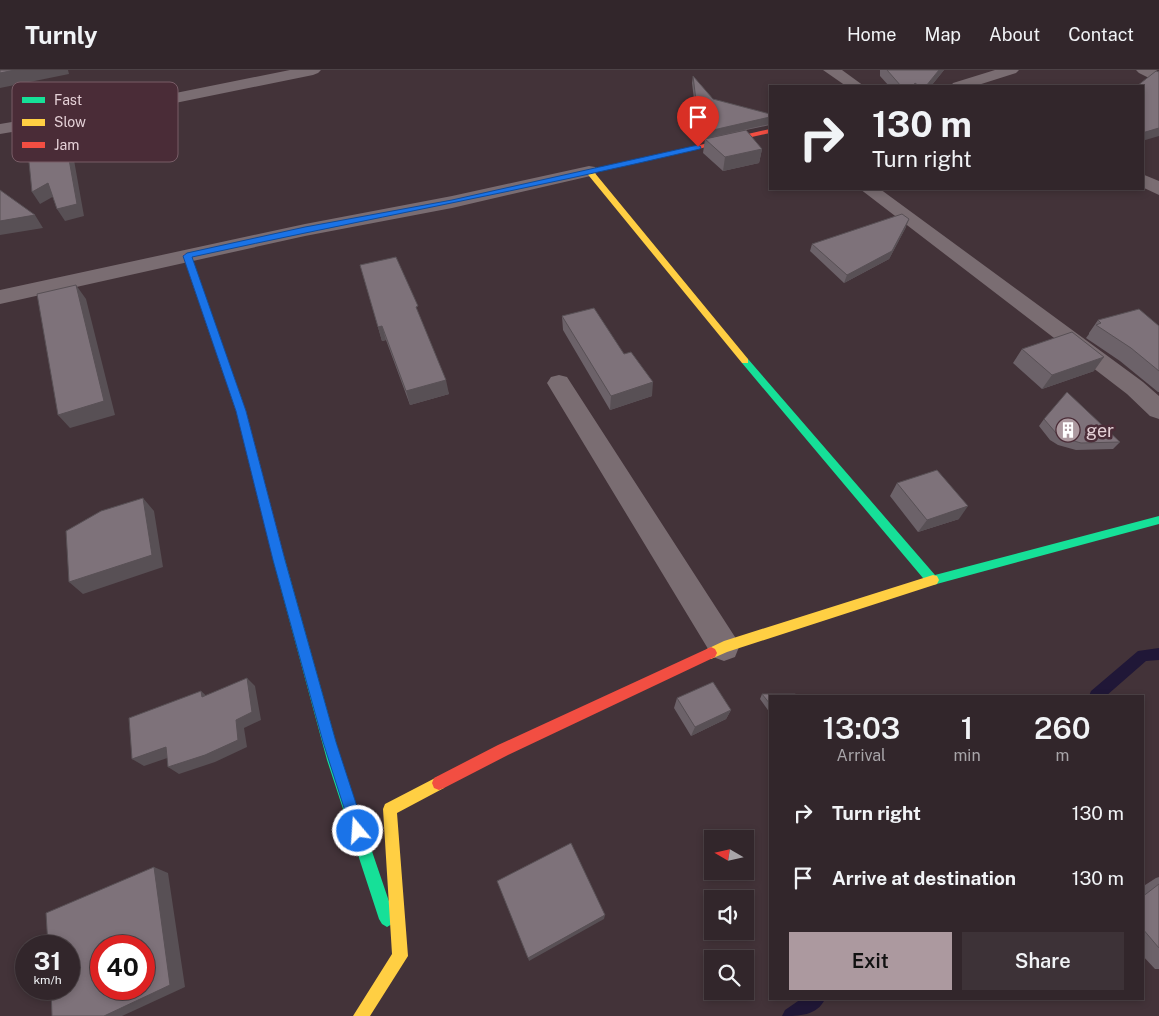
<!DOCTYPE html>
<html lang="en">
<head>
<meta charset="utf-8">
<style>
  body { margin:0; font-family:"Public Sans",sans-serif; background:#3d3237; color:#f1f3f6; height:100vh; display:flex; flex-direction:column; font-size:19px; white-space:nowrap }
  * { box-sizing:border-box; margin:0 }
  p { font-size:16px; color:#a8a5a9 }
  .icon { flex:none; width:28px; height:28px; fill:none; stroke:currentColor; stroke-width:2; stroke-linecap:round; stroke-linejoin:round }
  .map { position:relative; flex:1; overflow:hidden }
  .details { position:absolute; left:769px; top:625px; width:375px; height:305px; display:flex; flex-direction:column; background:#32262b; border-radius:0px; box-shadow:0 2px 8px #0003,0 0 0 1px #4d4347 }
  .details>* { flex:none }
  .banner { position:absolute; left:769px; top:15px; width:375px; height:105px; border-radius:0px; box-shadow:0 2px 8px #0003,0 0 0 1px #4d4347; background:#32262b; color:#f1f3f6; overflow:hidden }
  .needle { width:32px; rotate:279deg }
  .fabs { position:absolute; left:704px; top:760px; display:grid; gap:10px }
  .fabs a { display:grid; place-items:center; width:50px; height:50px; border-radius:0px; background:#32262b; box-shadow:0 2px 8px #0003,0 0 0 1px #4d4347; font-size:25px }
  .speed { position:absolute; left:15px; top:865px; display:flex; gap:10px; font-size:25px; font-weight:700; text-align:center }
  .speed>* { display:grid; place-content:center; width:65px; height:65px; border-radius:50%; background:#32262b; box-shadow:0 2px 8px #0003,0 0 0 1px #4d4347; line-height:1 }
  .speed small { font-size:12px; font-weight:400 }
  .speed .limit { border:8px solid #d22; background:#fff; color:#111 }
  .pin { position:absolute; display:grid; place-items:center; width:42px; height:42px; color:#fff; margin:-51px -21px; border-radius:50% 50% 50% 0; rotate:-45deg; box-shadow:0 0 5px #0007 }
  .pin .icon { rotate:45deg }
  .me { position:absolute; width:55px; margin:-28px; rotate:342deg; stroke-linejoin:round; filter:drop-shadow(0 0 4px #0008) }
  .turn { display:flex; align-items:center; gap:18px; height:105px; padding:0 20px; font-size:22px }
  .turn .icon { width:65px; height:65px; stroke-width:2.5 }
  .turn b { display:block; font-size:35px; line-height:42px }
  .eta { display:flex; justify-content:space-evenly; align-items:center; height:85px; text-align:center }
  .eta b { font-size:30px; font-weight:600; line-height:35px }
  .cta { display:flex; gap:10px; margin-top:auto; padding:10px 20px }
  .cta a { flex:1; height:58px; border-radius:0px; background:#ac999f; color:#111; font-size:20px; font-weight:600; line-height:58px; text-align:center }
  .cta a+a { background:#3d3237; color:#f1f3f6 }
  ul { padding:0; list-style:none }
  li { display:flex; align-items:center; gap:15px; height:65px; padding:0 20px }
  li div { flex:1 }
  li b { display:block; font-size:19px }
  li em { font-style:normal }
  header { display:flex; align-items:center; gap:30px; box-sizing:border-box; height:70px; padding:0 25px; background:#32262b; border-bottom:1px solid #4d4347 }
  header strong { font-size:24px }
  nav { display:flex; gap:28px; margin-inline-start:auto; font-size:18px }
  .map>svg:first-child { display:block }
  .lines { fill:none; stroke-linecap:round; stroke-linejoin:round }
  .stream { fill:#201737; fill-rule:evenodd }
  .street { fill:#7a6d72; fill-rule:evenodd }
  .fast { fill:#16e098; fill-rule:evenodd }
  .slow { fill:#ffcf43; fill-rule:evenodd }
  .jam { fill:#f24e42; fill-rule:evenodd }
  .wall { fill:#6c6269 }
  .shaded-wall { fill:#585055 }
  .building { fill:#7e727a; stroke:#585055; fill-rule:evenodd }
  .route { fill:#1a73e8; stroke:#114b97 }
  .labels { text-anchor:middle; dominant-baseline:central; stroke-width:5; stroke-linejoin:round; paint-order:stroke }
  .poi-label { font-size:18px; fill:#e4d0d6; stroke:#4a2c37; text-anchor:start }
  .key { fill:#4a2c37; stroke:#785d67; stroke-width:1 }
  .key-label { font-size:14px; fill:#e4d0d6 }
</style>
</head>
<body>
<header>
<strong>Turnly</strong>
<nav><a>Home</a><a>Map</a><a>About</a><a>Contact</a></nav>
</header>
<div class="map">
<svg width="1159" height="946" viewBox="0 0 1159 946">
  <rect width="100%" height="100%" fill="#433339"/>
  <g class="lines">
    <path class="stream" d="M 1159,578 L 1159,590 L 1146,591 L 1106,626 L 1089,626 L 1091,621 L 1138,581 Z
      M 801,929 L 825,929 C 817,946 799,946 782,946 L 785,940 Z"/>
    <path class="street" d="M 290,0 L 321,0 L 318,3 L 313,5 L 131,42 L 0,64 L 0,54 L 131,32 Z
      M 823,0 L 842,0 L 864,16 L 846,16 Z
      M 995,0 L 1019,0 L 1016,3 L 975,16 L 951,16 L 953,13 Z
      M 1136,0 L 1156,0 L 1159,2 L 1159,13 L 1139,3 Z
      M 589,96 L 595,97 L 598,101 L 595,105 L 452,138 L 305,166 L 0,234 L 0,220 L 305,154 L 452,126 Z
      M 1142,104 L 1159,111 L 1159,125 L 1142,117 Z
      M 860,119 L 880,119 L 1143,312 L 1159,326 L 1159,349 L 1150,346 L 1127,324 Z
      M 559,305 L 567,307 L 735,567 L 739,577 L 735,587 L 724,591 L 713,587 L 547,313 L 551,307 Z"/>
    <path class="fast" d="M 745,288 L 748,289 L 935,505 L 1159,446 L 1159,454 L 933,515 L 928,514 L 742,293 L 742,289 Z
      M 278,481 L 282,483 L 284,486 L 341,690 L 395,849 L 392,854 L 387,857 L 382,854 L 379,849 L 327,690 L 272,486 L 274,483 Z"/>
    <path class="slow" d="M 599,97 L 603,99 L 602,101 L 594,102 L 748,289 L 748,293 L 742,293 L 585,101 Z
      M 933,505 L 937,506 L 939,510 L 937,514 L 727,582 L 711,589 L 707,587 L 705,583 L 707,579 L 724,571 Z
      M 439,706 L 444,708 L 446,713 L 444,718 L 397,743 L 408,886 L 370,946 L 353,946 L 392,884 L 383,739 L 385,734 Z"/>
    <path class="jam" d="M 770,59 L 770,63 L 599,101 L 595,99 Z
      M 184,184 L 187,184 L 191,186 L 246,341 L 284,486 L 282,489 L 274,489 L 272,486 L 236,341 L 183,186 Z
      M 711,577 L 715,579 L 717,583 L 715,587 L 508,685 L 444,718 L 439,720 L 434,718 L 432,713 L 434,708 L 498,675 Z"/>
  </g>
  <path class="wall" d="M 880,0 L 944,0 L 931,16 L 889,16 L 880,6 Z
    M 693,6 L 713,29 L 770,44 L 770,55 L 699,70 L 692,13 Z
    M 705,69 L 762,79 L 759,93 L 723,101 L 703,83 Z
    M 906,157 L 889,189 L 844,213 L 810,181 L 812,174 Z
    M 360,195 L 420,247 L 449,324 L 410,335 L 386,270 L 382,271 Z
    M 562,246 L 624,284 L 652,326 L 610,340 L 563,260 Z
    M 1098,250 L 1159,256 L 1159,322 L 1158,322 L 1120,291 L 1086,268 L 1089,264 L 1089,263 Z
    M 1022,279 L 1094,301 L 1042,319 L 1013,293 Z
    M 1044,349 L 1120,372 L 1113,379 L 1076,380 L 1058,375 L 1050,370 L 1039,356 Z
    M 897,413 L 959,449 L 918,462 L 890,426 Z
    M 762,624 L 770,626 L 770,643 L 760,629 Z
    M 677,628 L 731,640 L 726,649 L 691,666 L 674,638 Z
    M 1159,807 L 1159,899 L 1155,899 L 1142,885 L 1142,817 L 1156,808 Z"/>
  <path class="shaded-wall" d="M 15,0 L 68,0 L 69,4 L 0,18 L 0,3 Z
    M 939,0 L 944,0 L 931,16 L 926,16 Z
    M 770,47 L 770,54 L 699,70 L 700,63 Z
    M 62,50 L 69,62 L 84,146 L 65,151 L 57,139 Z
    M 1159,58 L 1159,66 L 1142,71 L 1142,63 Z
    M 762,79 L 759,93 L 723,101 L 725,87 Z
    M 48,113 L 56,125 L 40,134 L 32,122 Z
    M 35,145 L 43,158 L 0,165 L 0,151 Z
    M 909,149 L 906,157 L 889,189 L 844,213 L 847,205 Z
    M 76,215 L 86,229 L 115,345 L 70,358 L 58,345 Z
    M 382,256 L 386,270 L 382,271 L 378,257 Z
    M 1104,287 L 1094,301 L 1042,319 L 1052,305 Z
    M 446,310 L 449,324 L 410,335 L 406,321 Z
    M 653,312 L 652,326 L 610,340 L 611,326 Z
    M 143,428 L 154,441 L 163,497 L 83,524 L 69,512 Z
    M 968,436 L 959,449 L 918,462 L 927,450 Z
    M 247,608 L 255,616 L 261,650 L 244,658 L 247,677 L 215,692 L 179,704 L 168,697 L 236,650 Z
    M 201,621 L 210,629 L 202,627 Z
    M 731,640 L 726,649 L 691,666 L 695,657 Z
    M 166,677 L 176,685 L 144,696 L 132,689 Z
    M 154,797 L 168,803 L 185,917 L 122,946 L 104,946 Z
    M 605,845 L 604,849 L 529,891 L 528,888 Z"/>
  <path class="building" d="M 0,0 L 15,0 L 0,3 Z
    M 887,0 L 939,0 L 926,16 L 919,16 L 915,13 L 913,16 L 901,16 Z
    M 1156,1 L 1159,2 L 1159,58 L 1142,63 L 1142,16 L 1137,16 Z
    M 693,6 L 713,29 L 770,44 L 770,47 L 700,63 Z
    M 47,45 L 62,50 L 77,134 L 57,139 L 48,113 L 32,122 L 27,72 L 35,70 L 28,48 Z
    M 746,60 L 762,79 L 725,87 L 705,69 Z
    M 0,120 L 35,145 L 0,151 Z
    M 902,144 L 909,149 L 892,181 L 847,205 L 812,174 Z
    M 396,187 L 418,236 L 416,237 L 446,310 L 406,321 L 382,256 L 378,257 L 360,195 Z
    M 76,215 L 104,331 L 58,345 L 37,224 Z
    M 594,238 L 624,284 L 631,282 L 653,312 L 611,326 L 562,246 Z
    M 1139,239 L 1159,256 L 1159,301 L 1131,278 L 1096,255 L 1101,253 L 1098,250 Z
    M 1072,262 L 1104,287 L 1052,305 L 1022,279 Z
    M 1067,322 L 1120,372 L 1081,373 L 1064,368 L 1056,363 L 1044,349 Z
    M 937,400 L 968,436 L 927,450 L 897,413 Z
    M 143,428 L 152,485 L 69,512 L 66,461 L 101,441 Z
    M 247,608 L 252,642 L 236,650 L 238,670 L 205,685 L 168,697 L 166,677 L 132,689 L 129,648 L 201,621 L 202,627 Z
    M 713,612 L 731,640 L 695,657 L 677,628 Z
    M 762,624 L 795,624 L 798,626 L 770,626 L 770,634 Z
    M 571,773 L 605,845 L 528,888 L 497,811 Z
    M 154,797 L 170,915 L 104,946 L 52,946 L 51,919 L 69,919 L 69,876 L 48,876 L 46,843 ZM 101,876 L 144,876 L 144,919 L 101,919 Z
    M 1159,814 L 1159,878 L 1142,858 L 1142,827 Z"/>
  <path class="route" d="M 698,75 L 701,77 L 700,79 C 531,119 361,150 192,187 L 246,341 L 285,490 L 336,672 L 365,761 L 363,766 L 358,769 L 353,766 L 323,672 L 273,490 L 236,341 L 183,186 L 187,183 L 305,157 L 452,130 Z"/>
  <defs>
    <symbol id="building-disc" viewBox="-11 -11 22 22"><circle r="9.5" fill="#ac999f" stroke="#4a2c37"/><path d="M-4-6H4V6H1V3H-1V6H-4ZM-2.5-4.3h1.7v1.8h-1.7ZM.8-4.3h1.7v1.8H.8ZM-2.5-1h1.7V.8h-1.7ZM.8-1h1.7V.8H.8Z" fill="#fff"/></symbol>
  </defs>
  <g fill-rule="evenodd">
    <use href="#building-disc" x="1054" y="346" width="28" height="28"/>
  </g>
  <g class="labels">
    <g class="poi-label">
      <text x="1086" y="360">ger</text>
    </g>
  </g>
  <rect x="12" y="12" width="166" height="80" rx="8" class="key"/>
  <rect x="22" y="27" width="23" height="6" fill="#16e098"/>
  <rect x="22" y="49" width="23" height="7" fill="#ffcf43"/>
  <rect x="22" y="72" width="23" height="6" fill="#f24e42"/>
  <g class="key-label">
    <text x="54" y="35">Fast</text>
    <text x="54" y="57">Slow</text>
    <text x="54" y="80">Jam</text>
  </g>
</svg>
<div class="fabs">
<a><svg class="needle" viewBox="-14 -14 28 28"><path d="M0-13l5 13h-10z" fill="#e53935"/><path d="M0 13l5-13h-10z" fill="#a8a5a9"/></svg></a>
<a><svg class="icon" aria-label="sound" viewBox="0 0 24 24"><path d="M4 9h4l5-4v14l-5-4H4zM17 9q2 3 0 6"/></svg></a>
<a><svg class="icon" aria-label="search" viewBox="0 0 24 24"><circle cx="10" cy="10" r="6"/><path d="M15 15l6 6"/></svg></a>
</div>
<div class="speed"><div>31<small>km/h</small></div><div class="limit">40</div></div>
<div class="pin" style="left:698px;top:77px;background:#d93025"><svg class="icon" aria-label="arrive" viewBox="0 0 24 24"><path d="M6 21V4h12l-3 4 3 4H6"/></svg></div>
<svg class="me" style="left:358px;top:761px" viewBox="-20 -20 40 40"><circle r="17" fill="#1a73e8" stroke="#fff" stroke-width="3"/><path d="M0-11L8 9 0 5-8 9z" fill="#fff"/></svg>
<div class="banner">
<div class="turn"><svg class="icon" aria-label="right" viewBox="0 0 24 24"><path d="M7 20v-9h11M14 6l5 5-5 5"/></svg><div><b>130 m</b>Turn right</div></div>
</div>
<section class="details">
<div class="eta">
<div><b>13:03</b><p>Arrival</p></div>
<div><b>1</b><p>min</p></div>
<div><b>260</b><p>m</p></div>
</div>
<ul>
<li><svg class="icon" aria-label="right" viewBox="0 0 24 24"><path d="M7 20v-9h11M14 6l5 5-5 5"/></svg><div><b>Turn right</b></div><em>130 m</em></li>
<li><svg class="icon" aria-label="arrive" viewBox="0 0 24 24"><path d="M6 21V4h12l-3 4 3 4H6"/></svg><div><b>Arrive at destination</b></div><em>130 m</em></li>
</ul>
<div class="cta"><a>Exit</a><a>Share</a></div>
</section>
</div>
</body>
</html>
